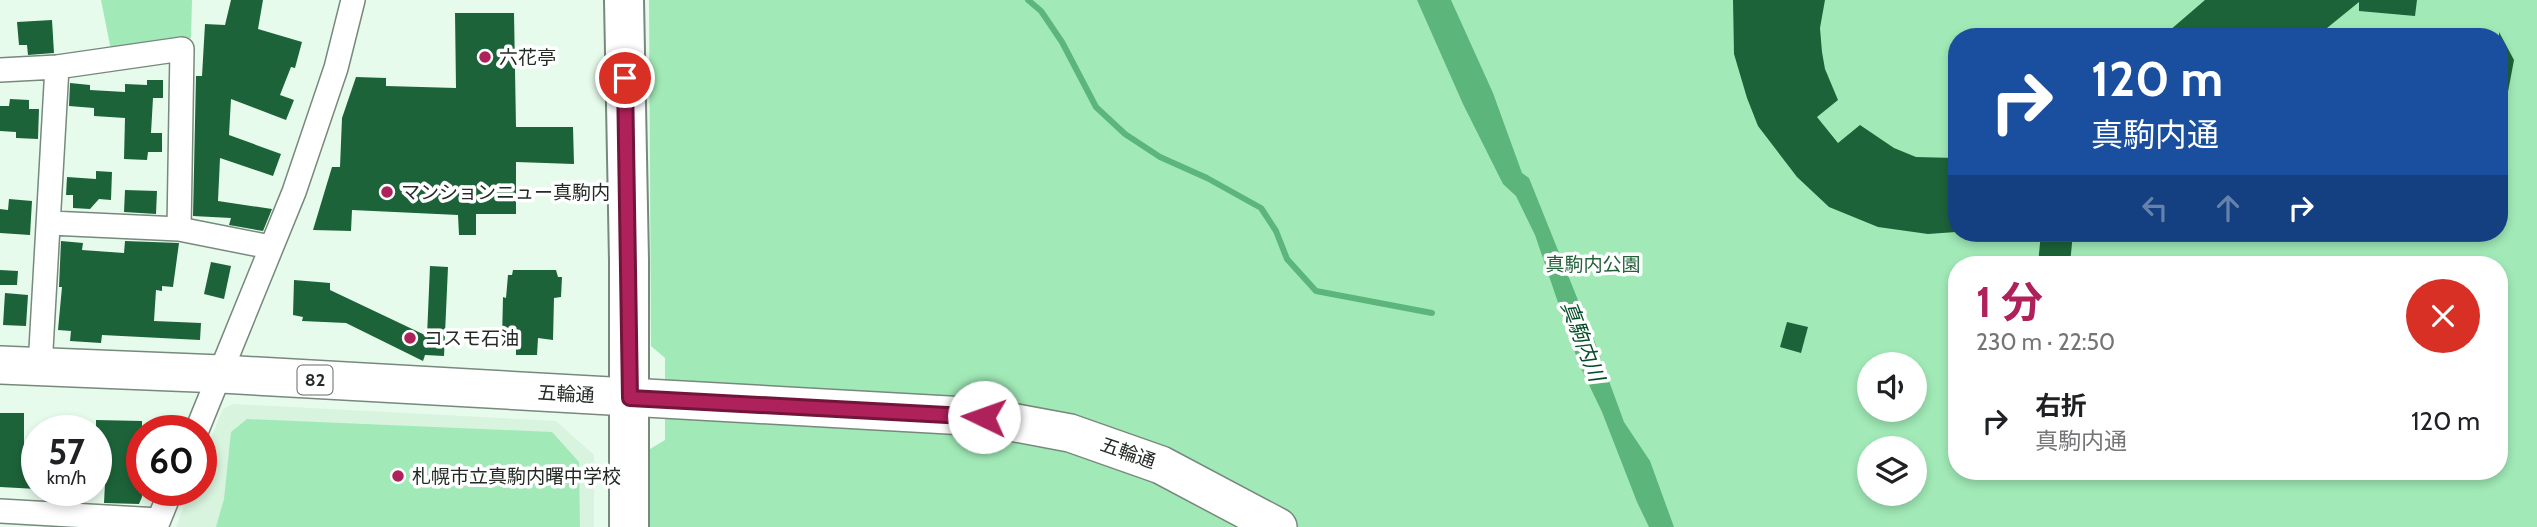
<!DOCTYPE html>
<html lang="ja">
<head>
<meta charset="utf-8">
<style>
  body { margin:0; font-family:Cabin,"Noto Sans JP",sans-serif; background:#f6f6f6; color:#202124; height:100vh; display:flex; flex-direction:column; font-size:26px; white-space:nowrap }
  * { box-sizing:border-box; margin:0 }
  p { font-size:23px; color:#757577 }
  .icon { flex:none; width:38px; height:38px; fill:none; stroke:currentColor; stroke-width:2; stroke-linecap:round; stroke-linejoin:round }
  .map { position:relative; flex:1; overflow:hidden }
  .details { position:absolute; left:1948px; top:256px; width:560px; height:224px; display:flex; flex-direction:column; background:#fff; border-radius:28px; box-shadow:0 4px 10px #0003 }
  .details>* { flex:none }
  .hud { position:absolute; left:1948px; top:28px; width:560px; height:214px; border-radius:28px; box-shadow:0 4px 10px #0003; background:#1a4fa0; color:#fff; overflow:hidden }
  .tools { position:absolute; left:1857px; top:352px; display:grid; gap:14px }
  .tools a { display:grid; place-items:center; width:70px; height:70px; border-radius:50%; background:#fff; box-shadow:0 4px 10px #0003; font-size:35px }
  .speed { position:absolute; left:21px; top:415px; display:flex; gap:14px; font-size:35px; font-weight:700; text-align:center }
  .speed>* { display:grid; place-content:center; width:91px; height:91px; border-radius:50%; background:#fff; box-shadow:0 4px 10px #0003; line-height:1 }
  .speed small { font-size:18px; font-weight:400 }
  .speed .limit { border:10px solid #d22; background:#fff; color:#111 }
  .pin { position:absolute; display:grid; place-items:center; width:60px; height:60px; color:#fff; margin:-30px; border:4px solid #fff; border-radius:50%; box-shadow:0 2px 7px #0007 }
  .me { position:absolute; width:77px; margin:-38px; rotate:273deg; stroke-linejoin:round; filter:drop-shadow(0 0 5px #0008) }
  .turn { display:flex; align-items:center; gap:24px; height:147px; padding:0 28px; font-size:32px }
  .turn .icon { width:91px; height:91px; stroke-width:2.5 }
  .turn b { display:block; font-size:49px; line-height:60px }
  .lanes { display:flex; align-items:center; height:66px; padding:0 28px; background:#0003; justify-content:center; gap:35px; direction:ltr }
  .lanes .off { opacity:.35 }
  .round { display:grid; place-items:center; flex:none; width:74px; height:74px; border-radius:37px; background:#f6f6f6 }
  .summary { display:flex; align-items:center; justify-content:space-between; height:119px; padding:0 28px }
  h1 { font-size:42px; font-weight:700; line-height:52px; color:#af215a }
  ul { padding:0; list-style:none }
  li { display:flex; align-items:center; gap:21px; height:91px; padding:0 28px }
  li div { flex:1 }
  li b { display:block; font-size:26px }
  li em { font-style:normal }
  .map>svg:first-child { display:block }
  .built { fill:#d8f3de }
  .green { fill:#a1eab7; fill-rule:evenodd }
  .water { fill:#5cb57a }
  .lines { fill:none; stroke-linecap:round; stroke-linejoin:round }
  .stream { stroke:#5cb57a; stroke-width:6 }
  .building { fill:#1d6339 }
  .minor-casing { stroke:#77897c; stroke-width:26 }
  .primary-casing { stroke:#77897c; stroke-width:40 }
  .trunk-casing { stroke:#77897c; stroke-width:42 }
  .minor { stroke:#fff; stroke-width:23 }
  .primary { stroke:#fff; stroke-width:37 }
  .trunk { stroke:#fff; stroke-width:38 }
  .route-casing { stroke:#72153a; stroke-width:18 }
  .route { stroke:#af215a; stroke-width:12 }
  .poi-dot { fill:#af215a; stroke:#fff; stroke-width:2.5 }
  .labels { text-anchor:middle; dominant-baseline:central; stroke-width:7; stroke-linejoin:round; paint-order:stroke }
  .shield { fill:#fff; stroke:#666b67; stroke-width:2 }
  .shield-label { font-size:18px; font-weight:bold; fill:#242b26 }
  .poi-label { font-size:19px; fill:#242b26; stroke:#fff; text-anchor:start }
  .park-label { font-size:19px; fill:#226139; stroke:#fff }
  .street-label { font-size:19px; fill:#242b26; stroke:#fff }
  .water-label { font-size:21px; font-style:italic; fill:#044c26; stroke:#fff }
</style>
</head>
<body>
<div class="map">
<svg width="2537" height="527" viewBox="0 0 2537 527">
  <rect width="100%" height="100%" fill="#e7fbec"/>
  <path class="built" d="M 233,404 L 556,421 L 594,455 L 594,527 L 176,527 L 190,490 L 201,490 L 201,463 L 223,409 Z"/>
  <path class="green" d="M 101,0 L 192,0 L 191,38 L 111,50 Z
    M 649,0 L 2537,0 L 2537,527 L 650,527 L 650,449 L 665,440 L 665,358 L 651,346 ZM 1956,37 L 2499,37 L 2499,233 L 1956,233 ZM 1956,264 L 2499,264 L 2499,471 L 1956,471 ZM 1869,364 L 1914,364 L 1914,410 L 1869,410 ZM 1869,448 L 1914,448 L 1914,494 L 1869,494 Z
    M 247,419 L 552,432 L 579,462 L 580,527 L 216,527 L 224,499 L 231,432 Z"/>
  <path class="water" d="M 1417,0 L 1451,0 L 1493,93 L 1522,173 L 1529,178 L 1594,340 L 1624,422 L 1650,461 L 1674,527 L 1649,527 L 1637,502 L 1602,412 L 1579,364 L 1535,235 L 1516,196 L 1503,184 L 1463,104 Z"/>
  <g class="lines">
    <path class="stream" d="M 1028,0 L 1041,11 L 1062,42 L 1096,107 L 1125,134 L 1160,157 L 1207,178 L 1261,208 L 1276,231 L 1287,259 L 1316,291 L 1432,313"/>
  </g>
  <path class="building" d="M 231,0 L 263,0 L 258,29 L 302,42 L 295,68 L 291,67 L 280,95 L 294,100 L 286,120 L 231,99 L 229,135 L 281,154 L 273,176 L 220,158 L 218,201 L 272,209 L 263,231 L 229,225 L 231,218 L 193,216 L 196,76 L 202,76 L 205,24 L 225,25 Z
    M 1733,0 L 1825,0 L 1820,28 L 1822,52 L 1825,69 L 1838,100 L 1817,117 L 1838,143 L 1860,125 L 1894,148 L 1916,157 L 1956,158 L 1956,232 L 1928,234 L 1878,227 L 1829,207 L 1797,177 L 1758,126 L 1747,98 L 1734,54 Z
    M 2205,0 L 2417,0 L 2415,16 L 2359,11 L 2359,2 L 2316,37 L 2162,37 Z
    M 455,13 L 514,13 L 516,127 L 573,127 L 574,164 L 516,162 L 516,214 L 476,214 L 476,235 L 459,235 L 458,215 L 352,210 L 351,231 L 313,230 L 332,167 L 340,167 L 342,118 L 356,77 L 386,78 L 386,86 L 456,88 Z
    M 52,20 L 54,53 L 28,55 L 27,45 L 19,45 L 17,22 Z
    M 2499,32 L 2514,60 L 2507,97 L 2499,96 Z
    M 147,80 L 163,80 L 163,98 L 153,98 L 151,133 L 162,133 L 162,152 L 148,152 L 147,160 L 124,159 L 125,118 L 94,116 L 94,108 L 69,106 L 70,83 L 90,85 L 90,90 L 125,92 L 125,84 L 147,85 Z
    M 10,99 L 29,100 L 29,109 L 39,109 L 38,139 L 16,138 L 16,132 L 0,131 L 0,106 L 9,106 Z
    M 96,171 L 112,172 L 111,200 L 99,199 L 90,209 L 73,208 L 73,195 L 66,195 L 67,177 L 96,179 Z
    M 125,190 L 157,191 L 156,214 L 124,212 Z
    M 9,199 L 32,201 L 30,235 L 0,233 L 0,209 L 8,210 Z
    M 2041,233 L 2073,233 L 2070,264 L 2038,264 Z
    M 61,241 L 83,243 L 82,250 L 124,253 L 125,241 L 179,243 L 173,287 L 162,286 L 162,291 L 156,290 L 154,321 L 201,323 L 200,340 L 102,335 L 101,343 L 70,341 L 71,331 L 58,330 L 62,287 L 59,287 Z
    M 211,262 L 231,266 L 224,299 L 204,294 Z
    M 430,266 L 448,267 L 444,356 L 425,355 L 423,361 L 346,323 L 302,321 L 303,317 L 293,315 L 294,280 L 330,283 L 330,290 L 427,336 Z
    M 0,270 L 18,271 L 17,285 L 0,285 Z
    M 513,270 L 556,270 L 558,277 L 562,277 L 561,297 L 554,298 L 553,340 L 538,338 L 537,355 L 516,355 L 516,338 L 502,339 L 503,297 L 506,298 L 508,275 L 512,275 Z
    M 5,293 L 28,295 L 26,326 L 3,325 Z
    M 1787,322 L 1808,327 L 1801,353 L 1780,347 Z
    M 0,413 L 24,413 L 24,461 L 37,462 L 37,489 L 0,487 Z
    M 96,420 L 142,421 L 142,497 L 139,504 L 104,503 L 107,444 L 96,444 Z"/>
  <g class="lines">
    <defs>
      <path id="minor" d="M 0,70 L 57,67 L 182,49 L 179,229 L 270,247
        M 50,223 L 179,229
        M 40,367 L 57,67
        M 197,430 L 294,192 L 336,68 L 353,0
        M 0,511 L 159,520
        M 156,527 L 171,490"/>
      <path id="primary" d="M 0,365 L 221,374 L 984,417 L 1070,433 L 1161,465 L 1278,527"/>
      <path id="trunk" d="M 624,0 L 629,261 L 629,527"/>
    </defs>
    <use href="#minor" class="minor-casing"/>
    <use href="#primary" class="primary-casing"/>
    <use href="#trunk" class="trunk-casing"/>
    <use href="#minor" class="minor"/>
    <use href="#primary" class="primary"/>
    <use href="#trunk" class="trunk"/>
  </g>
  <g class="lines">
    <defs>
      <path id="route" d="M 625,78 L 630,398 L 984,417"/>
    </defs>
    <use href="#route" class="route-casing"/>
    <use href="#route" class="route"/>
  </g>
  <g class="poi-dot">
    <circle cx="485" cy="57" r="7"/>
    <circle cx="387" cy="192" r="7"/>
    <circle cx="410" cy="338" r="7"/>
    <circle cx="398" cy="476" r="7"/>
  </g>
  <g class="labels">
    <rect class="shield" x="297.5" y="365.5" width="35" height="29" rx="5"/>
    <g class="shield-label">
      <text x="315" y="380">82</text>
    </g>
    <g class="poi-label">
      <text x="499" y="57">六花亭</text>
      <text x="401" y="192">マンションニュー真駒内</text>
      <text x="424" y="338">コスモ石油</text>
      <text x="412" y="476">札幌市立真駒内曙中学校</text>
    </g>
    <g class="park-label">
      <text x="1593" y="264">真駒内公園</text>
    </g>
    <g class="street-label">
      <text transform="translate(566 394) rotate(3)">五輪通</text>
      <text transform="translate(1128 453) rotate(19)">五輪通</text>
    </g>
    <g class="water-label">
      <text transform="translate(1583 341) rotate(69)">真駒内川</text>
    </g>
  </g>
</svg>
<div class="tools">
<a><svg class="icon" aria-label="sound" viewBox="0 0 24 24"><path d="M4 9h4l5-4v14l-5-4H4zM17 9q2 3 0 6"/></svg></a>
<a><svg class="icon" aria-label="layers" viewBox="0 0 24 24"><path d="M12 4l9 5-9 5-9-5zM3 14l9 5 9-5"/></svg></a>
</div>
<div class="speed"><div>57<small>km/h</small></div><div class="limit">60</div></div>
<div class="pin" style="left:625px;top:78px;background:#d93025"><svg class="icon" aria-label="arrive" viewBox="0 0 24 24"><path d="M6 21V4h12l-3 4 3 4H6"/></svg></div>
<svg class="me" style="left:984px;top:417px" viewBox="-20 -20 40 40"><circle r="19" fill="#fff"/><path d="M0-13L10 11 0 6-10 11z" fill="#af215a"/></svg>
<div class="hud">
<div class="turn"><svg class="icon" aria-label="right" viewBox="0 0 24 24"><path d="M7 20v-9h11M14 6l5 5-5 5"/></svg><div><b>120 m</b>真駒内通</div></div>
<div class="lanes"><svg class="icon off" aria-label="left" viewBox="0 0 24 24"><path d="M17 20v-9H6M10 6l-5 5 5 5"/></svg><svg class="icon off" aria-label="ahead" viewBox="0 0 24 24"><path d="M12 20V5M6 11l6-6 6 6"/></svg><svg class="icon" aria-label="right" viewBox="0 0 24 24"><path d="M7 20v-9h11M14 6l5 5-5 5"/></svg></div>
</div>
<section class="details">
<div class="summary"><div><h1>1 分</h1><p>230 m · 22:50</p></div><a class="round" style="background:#d93025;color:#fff"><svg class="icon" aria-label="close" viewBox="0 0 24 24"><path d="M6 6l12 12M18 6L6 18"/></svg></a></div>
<ul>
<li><svg class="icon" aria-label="right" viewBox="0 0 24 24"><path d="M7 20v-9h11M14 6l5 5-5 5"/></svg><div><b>右折</b><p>真駒内通</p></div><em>120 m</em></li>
</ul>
</section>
</div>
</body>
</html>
